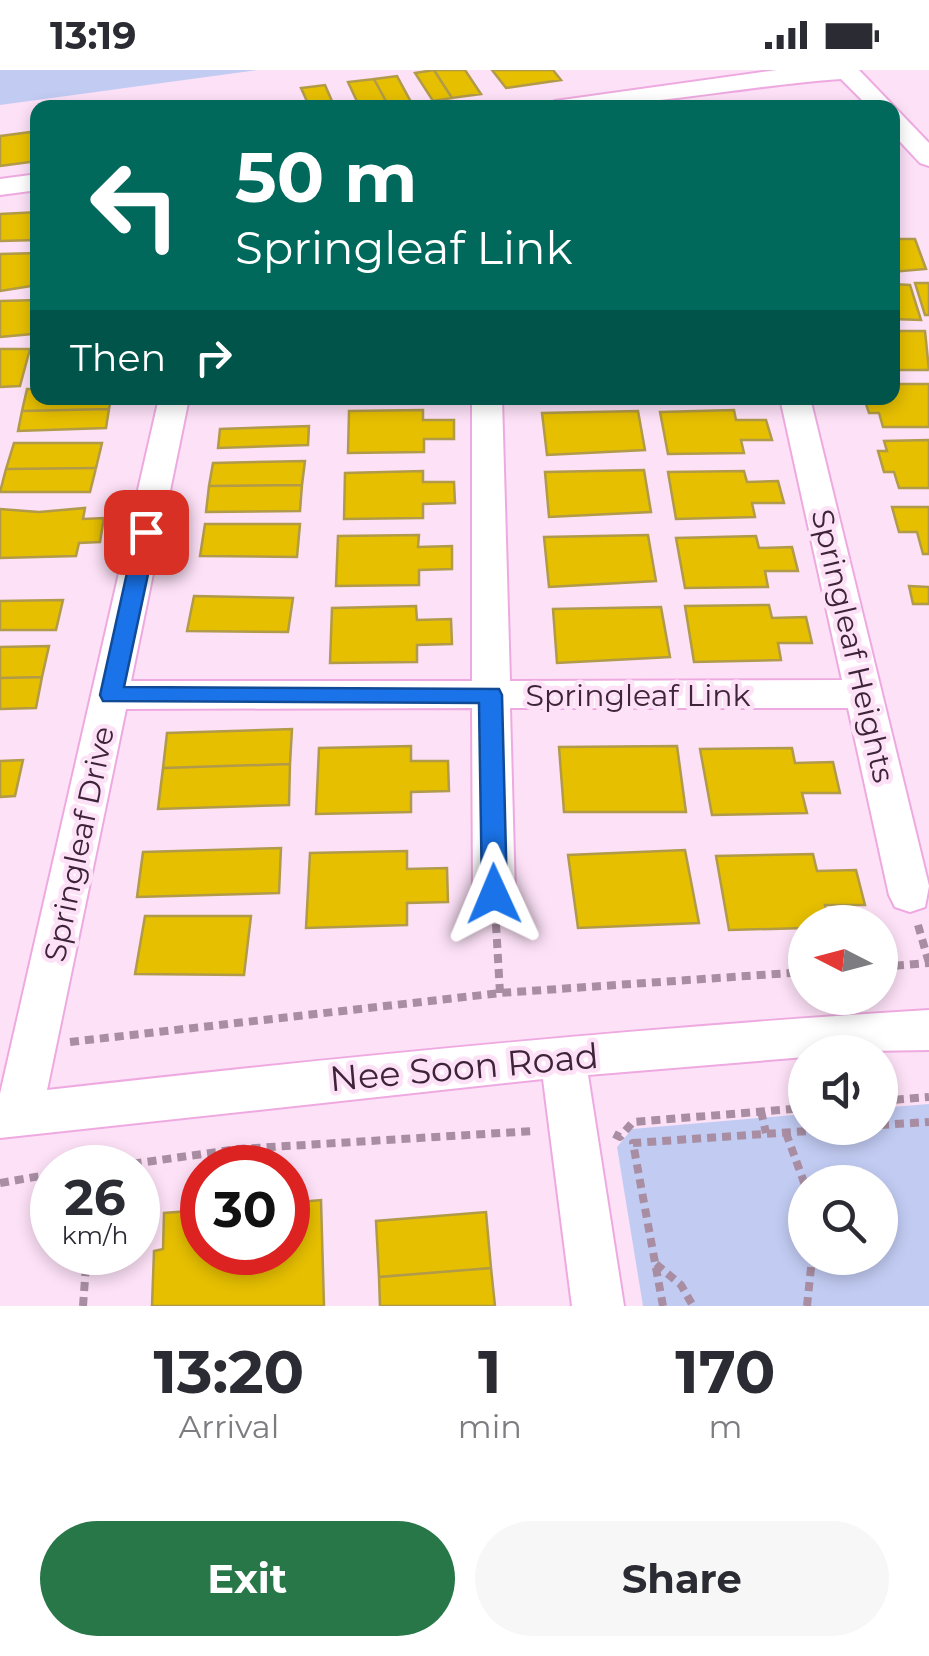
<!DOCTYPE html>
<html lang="en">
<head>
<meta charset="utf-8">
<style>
  body { margin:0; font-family:Montserrat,sans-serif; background:#f7f7f7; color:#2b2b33; height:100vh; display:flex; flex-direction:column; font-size:38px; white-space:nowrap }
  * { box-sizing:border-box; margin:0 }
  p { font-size:32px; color:#7c7c81 }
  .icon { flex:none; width:55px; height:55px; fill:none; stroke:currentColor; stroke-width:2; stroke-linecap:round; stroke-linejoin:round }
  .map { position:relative; height:1236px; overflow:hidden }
  .drawer { display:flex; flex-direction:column; background:#fff; flex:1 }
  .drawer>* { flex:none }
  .top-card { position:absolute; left:30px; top:30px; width:870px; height:305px; border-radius:20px; box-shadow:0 5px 15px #0003; background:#00695c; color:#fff; overflow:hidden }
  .needle { width:65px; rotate:276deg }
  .controls { position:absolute; left:788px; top:835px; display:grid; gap:20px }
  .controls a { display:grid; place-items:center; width:110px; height:110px; border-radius:50%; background:#fff; box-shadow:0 5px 15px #0003; font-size:50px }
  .speed { position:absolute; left:30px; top:1075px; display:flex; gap:20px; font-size:50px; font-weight:700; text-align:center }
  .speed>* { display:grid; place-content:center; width:130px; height:130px; border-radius:50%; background:#fff; box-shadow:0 5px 15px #0003; line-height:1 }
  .speed small { font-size:25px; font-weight:400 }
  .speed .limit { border:15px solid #d22; background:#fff; color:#111 }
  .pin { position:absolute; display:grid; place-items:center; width:85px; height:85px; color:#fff; margin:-42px; border-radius:20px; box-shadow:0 5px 15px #0006 }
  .me { position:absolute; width:110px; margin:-55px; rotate:359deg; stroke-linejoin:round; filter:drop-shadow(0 0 8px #0008) }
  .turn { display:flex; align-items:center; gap:35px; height:210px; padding:0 40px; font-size:45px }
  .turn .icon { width:130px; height:130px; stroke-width:2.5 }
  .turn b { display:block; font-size:70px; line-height:85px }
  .then { display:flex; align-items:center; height:95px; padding:0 40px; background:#0003; gap:20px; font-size:38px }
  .eta { display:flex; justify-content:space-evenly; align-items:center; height:170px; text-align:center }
  .eta b { font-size:60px; font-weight:700; line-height:70px }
  .action { display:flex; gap:20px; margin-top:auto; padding:20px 40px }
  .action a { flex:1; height:115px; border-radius:60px; background:#277748; color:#fff; font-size:40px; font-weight:700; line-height:115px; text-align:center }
  .action a+a { background:#f7f7f7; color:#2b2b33 }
  .status { display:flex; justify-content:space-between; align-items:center; height:70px; padding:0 50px; background:#fff; direction:ltr }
  .status svg { height:28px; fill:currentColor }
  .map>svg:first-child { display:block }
  .green { fill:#c2ccf3; fill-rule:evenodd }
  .building { fill:#e6bf00; stroke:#b19a49; stroke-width:2.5 }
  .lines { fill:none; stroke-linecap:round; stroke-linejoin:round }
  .street-casing { stroke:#eeaae0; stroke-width:4 }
  .path { stroke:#a98ea3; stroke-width:8; stroke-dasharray:9 6; stroke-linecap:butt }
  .street { fill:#fff; fill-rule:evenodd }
  .route { fill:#1a73e8; stroke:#114b97; stroke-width:2.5 }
  .labels { text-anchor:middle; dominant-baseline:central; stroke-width:9; stroke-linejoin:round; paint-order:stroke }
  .street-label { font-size:30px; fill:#3e2439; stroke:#fde1f7 }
  .near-street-label { font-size:35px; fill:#3e2439; stroke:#fde1f7 }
</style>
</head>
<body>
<div class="status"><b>13:19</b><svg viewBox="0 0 49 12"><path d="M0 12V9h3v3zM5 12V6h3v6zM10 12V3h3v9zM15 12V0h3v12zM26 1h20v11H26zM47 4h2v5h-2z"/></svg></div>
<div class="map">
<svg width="929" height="1236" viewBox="0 0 929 1236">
  <rect width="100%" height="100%" fill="#fde1f7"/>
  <path class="green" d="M 0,0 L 257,0 L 0,35 Z
    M 929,1034 L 929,1236 L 643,1236 L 617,1077 L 632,1059 L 805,1044 L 805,1058 L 880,1058 L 880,1038 ZM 805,1112 L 880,1112 L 880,1188 L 805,1188 Z"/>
  <path class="building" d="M 434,0 L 452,28 L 433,31 L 415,3 Z
    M 434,0 L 465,0 L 481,24 L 452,28 Z
    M 492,0 L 553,0 L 561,10 L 506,18 Z
    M 397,6 L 411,32 L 388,35 L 374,9 Z
    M 374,9 L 388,35 L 360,38 L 348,12 Z
    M 325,15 L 335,38 L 310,38 L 301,18 Z
    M 31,62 L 38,91 L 0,96 L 0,66 Z
    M 38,142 L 38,170 L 0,171 L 0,144 Z
    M 892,169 L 915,169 L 926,199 L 892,202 Z
    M 38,183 L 38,215 L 0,221 L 0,184 Z
    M 915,213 L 929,213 L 929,245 L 925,245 Z
    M 892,214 L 910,215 L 921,250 L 892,249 Z
    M 38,230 L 32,264 L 0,267 L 0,231 Z
    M 892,261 L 925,261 L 929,300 L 892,300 Z
    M 0,279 L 30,279 L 20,316 L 0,317 Z
    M 892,314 L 929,314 L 929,357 L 883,357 L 879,343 L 869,343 L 864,328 L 892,328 Z
    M 27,319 L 38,319 L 38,328 L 111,328 L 109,339 L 22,341 Z
    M 109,339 L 106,358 L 18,361 L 22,341 Z
    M 423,340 L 423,350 L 454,350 L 454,369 L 424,369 L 424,382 L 348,383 L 349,341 Z
    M 734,340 L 736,350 L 766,350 L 772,370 L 741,370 L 744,383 L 668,384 L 660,342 Z
    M 638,341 L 645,380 L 547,385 L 542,343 Z
    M 309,356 L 308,375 L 218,378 L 220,359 Z
    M 929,370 L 929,418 L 899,418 L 894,402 L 884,402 L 878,381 L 887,381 L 884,371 Z
    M 14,373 L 102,373 L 96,398 L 6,399 Z
    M 305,391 L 302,415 L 209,416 L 213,393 Z
    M 96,398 L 90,422 L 0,422 L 6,399 Z
    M 644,400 L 651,442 L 549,447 L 545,402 Z
    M 423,401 L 423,412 L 454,412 L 455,433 L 423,434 L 423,448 L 344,449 L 345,403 Z
    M 744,401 L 747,412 L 778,411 L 784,433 L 752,433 L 755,447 L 676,449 L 668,402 Z
    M 302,415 L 300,441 L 206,442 L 209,416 Z
    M 892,437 L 929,437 L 929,484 L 923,484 L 917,462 L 899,462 Z
    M 85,438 L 83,449 L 104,448 L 100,472 L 79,473 L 76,486 L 0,488 L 0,439 L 39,442 Z
    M 205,454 L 300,454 L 297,487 L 200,486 Z
    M 419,465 L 418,477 L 452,476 L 452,499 L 419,500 L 419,515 L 336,516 L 338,466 Z
    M 648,465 L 656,511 L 549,517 L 544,467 Z
    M 756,466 L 759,478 L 792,477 L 798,501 L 765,501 L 768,517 L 685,518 L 676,468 Z
    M 909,516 L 929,517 L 929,534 L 913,534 Z
    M 194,526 L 293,528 L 288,562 L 187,561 Z
    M 63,530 L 56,560 L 0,560 L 0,531 Z
    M 769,535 L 772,548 L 806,547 L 812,573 L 778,573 L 781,590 L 694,592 L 685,536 Z
    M 416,536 L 417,550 L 451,549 L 452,574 L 417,575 L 417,592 L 330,593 L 332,538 Z
    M 661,537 L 670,587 L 557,593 L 553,539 Z
    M 49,576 L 42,607 L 0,608 L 0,577 Z
    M 42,607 L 36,638 L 0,639 L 0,608 Z
    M 292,659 L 290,694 L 163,698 L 167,663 Z
    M 411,676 L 411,691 L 448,691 L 449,721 L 411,722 L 411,742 L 316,744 L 319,678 Z
    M 677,676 L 686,742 L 564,742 L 559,677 Z
    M 792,678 L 795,693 L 833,692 L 840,723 L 802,723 L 807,743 L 712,745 L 700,679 Z
    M 23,690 L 15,726 L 0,727 L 0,691 Z
    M 290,694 L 289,735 L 158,739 L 163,698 Z
    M 281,778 L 279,823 L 137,827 L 143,782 Z
    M 685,780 L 699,853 L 578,858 L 568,785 Z
    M 407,781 L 407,799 L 447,798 L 448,832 L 407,833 L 407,855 L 306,858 L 310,783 Z
    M 813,784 L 817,801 L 856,800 L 865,835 L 825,835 L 828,852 L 805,852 L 805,858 L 729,860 L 716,786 Z
    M 145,846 L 251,846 L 244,905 L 135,904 Z
    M 321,1130 L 324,1236 L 152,1236 L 154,1181 L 163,1179 L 164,1143 L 202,1140 L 202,1182 L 288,1182 L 288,1133 Z
    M 486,1142 L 491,1198 L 379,1207 L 376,1151 Z
    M 491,1198 L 495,1236 L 380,1236 L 379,1207 Z"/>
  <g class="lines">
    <defs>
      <path id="street" d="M 777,0 L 859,0 L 929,73 L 929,96 L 920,93 L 892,63 L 892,38 L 870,38 L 841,9 C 741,16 643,38 543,38 L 555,31 Z
        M 38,104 L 38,120 L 0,125 L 0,109 Z
        M 159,328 L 189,328 L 131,611 L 472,611 L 472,328 L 502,328 L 510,611 L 842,610 L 780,328 L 810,328 L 929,816 L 925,837 L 910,842 L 895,837 L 889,825 L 848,638 L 510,638 L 515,824 L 509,836 L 494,841 L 479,836 L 473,824 L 472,638 L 126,639 L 47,1020 C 341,987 634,958 929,940 L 929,980 L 805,982 L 805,987 L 588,1005 L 624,1236 L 572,1236 L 543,1009 L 0,1068 L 0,1024 Z"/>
    </defs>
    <use href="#street" class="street-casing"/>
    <path class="path" d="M 496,854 L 500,923
      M 918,855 L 929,893
      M 880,897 L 929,893
      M 70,972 L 500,923 L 805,902
      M 880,1031 L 929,1027
      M 761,1041 L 766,1063
      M 880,1055 L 929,1052
      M 786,1063 L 805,1115
      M 614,1064 L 620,1067 L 633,1052 L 805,1038
      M 103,1098 L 238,1079 L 534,1061
      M 0,1113 L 52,1104
      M 656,1194 L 681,1215 L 693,1236
      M 83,1236 L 87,1182
      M 663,1236 L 633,1073 L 852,1058
      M 807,1236 L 812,1188"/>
    <use href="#street" class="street"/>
  </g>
  <path class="route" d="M 146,455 L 157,462 L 124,617 L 499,619 L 502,625 L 507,824 L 504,832 L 494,835 L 485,832 L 482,824 L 479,633 L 103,631 L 100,625 L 136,462 Z"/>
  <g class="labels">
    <g class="street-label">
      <text transform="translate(853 576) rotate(77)">Springleaf Heights</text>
      <text x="638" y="625">Springleaf Link</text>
      <text transform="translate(79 774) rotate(-78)">Springleaf Drive</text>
    </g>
    <g class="near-street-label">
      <text transform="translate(464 997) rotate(-5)">Nee Soon Road</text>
    </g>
  </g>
</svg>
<div class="controls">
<a><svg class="needle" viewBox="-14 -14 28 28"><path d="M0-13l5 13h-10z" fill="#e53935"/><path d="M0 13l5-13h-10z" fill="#7c7c81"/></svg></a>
<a><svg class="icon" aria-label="sound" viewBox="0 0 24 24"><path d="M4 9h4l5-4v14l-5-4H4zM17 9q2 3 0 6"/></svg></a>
<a><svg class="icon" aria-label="search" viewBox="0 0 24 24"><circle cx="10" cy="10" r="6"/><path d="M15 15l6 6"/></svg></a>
</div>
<div class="speed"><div>26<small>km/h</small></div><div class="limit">30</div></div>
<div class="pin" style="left:146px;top:462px;background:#d93025"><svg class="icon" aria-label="arrive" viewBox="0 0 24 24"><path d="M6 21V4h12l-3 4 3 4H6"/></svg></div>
<svg class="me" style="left:494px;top:824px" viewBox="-20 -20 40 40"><path d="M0-17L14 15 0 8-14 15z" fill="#1a73e8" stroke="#fff" stroke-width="4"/></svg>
<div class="top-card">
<div class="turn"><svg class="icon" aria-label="left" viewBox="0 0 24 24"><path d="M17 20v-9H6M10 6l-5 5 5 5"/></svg><div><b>50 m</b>Springleaf Link</div></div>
<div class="then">Then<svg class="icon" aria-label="right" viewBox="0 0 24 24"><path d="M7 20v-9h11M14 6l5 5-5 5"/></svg></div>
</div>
</div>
<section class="drawer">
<div class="eta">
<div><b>13:20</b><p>Arrival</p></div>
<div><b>1</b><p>min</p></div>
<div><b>170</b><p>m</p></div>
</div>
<div class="action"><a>Exit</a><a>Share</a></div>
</section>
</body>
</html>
